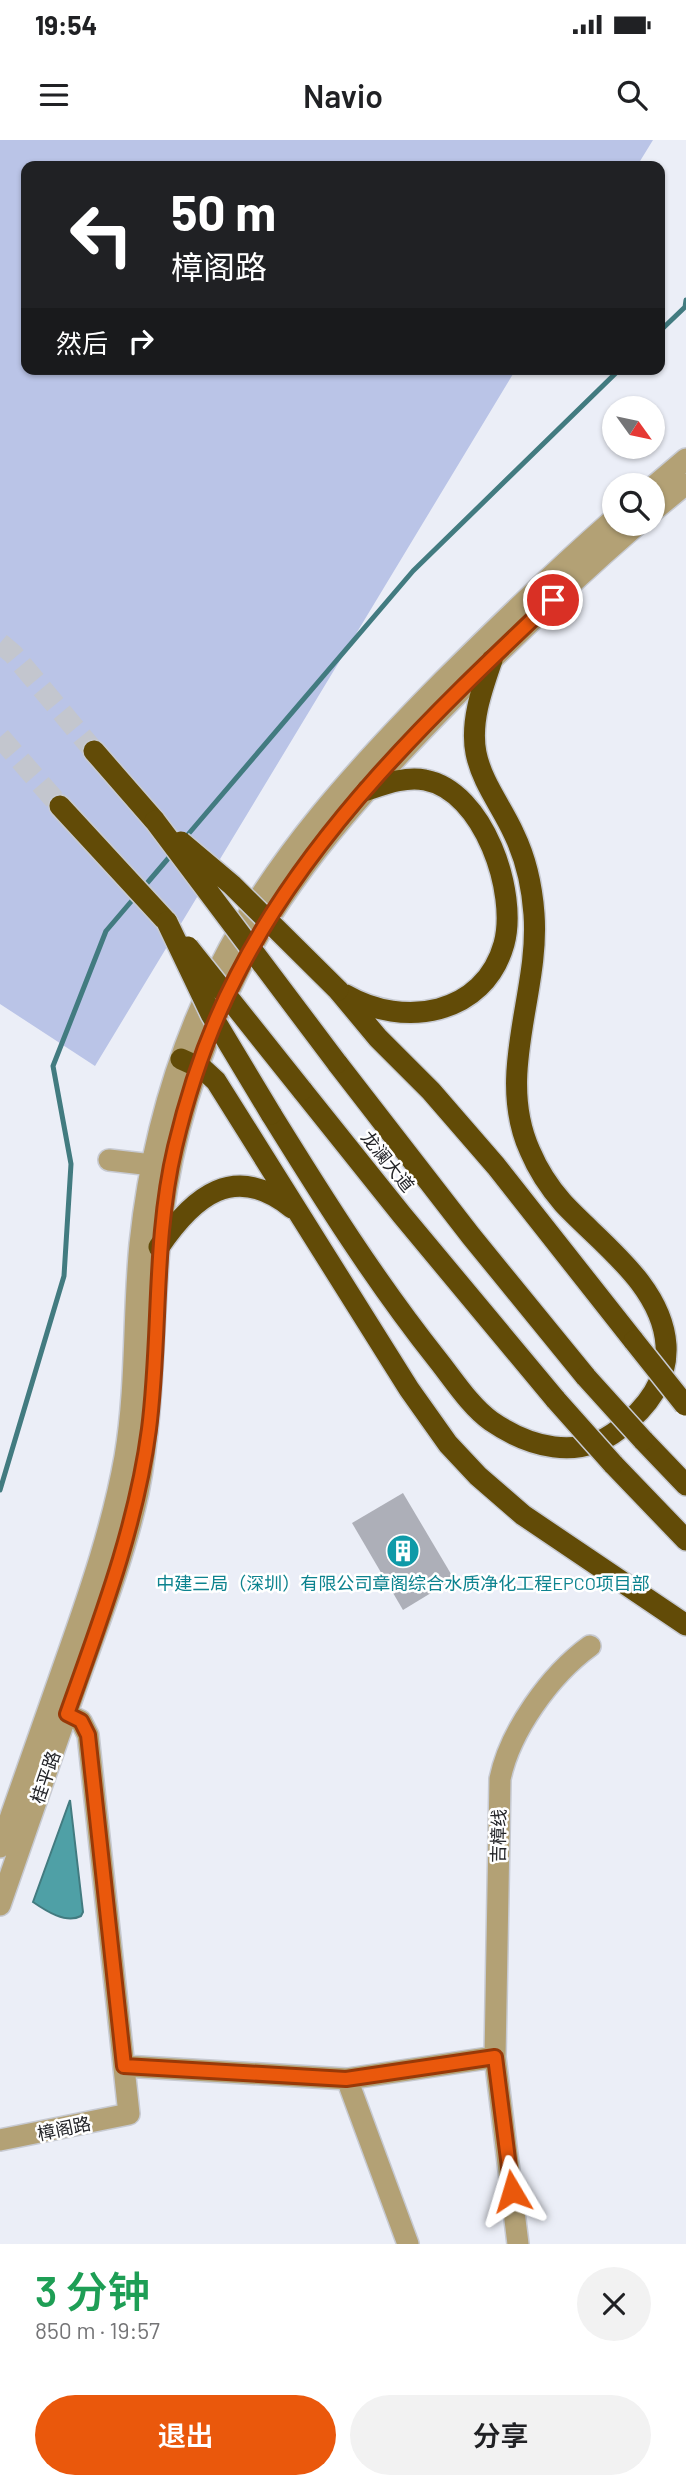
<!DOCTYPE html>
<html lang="zh">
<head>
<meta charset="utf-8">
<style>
  body { margin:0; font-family:Barlow,"Noto Sans SC",sans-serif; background:#f2f2f2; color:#202124; height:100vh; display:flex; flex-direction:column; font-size:26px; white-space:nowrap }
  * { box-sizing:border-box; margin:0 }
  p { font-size:23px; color:#757577 }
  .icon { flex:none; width:38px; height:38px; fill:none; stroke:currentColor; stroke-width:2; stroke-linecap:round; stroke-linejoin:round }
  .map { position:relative; height:2104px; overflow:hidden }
  .side { display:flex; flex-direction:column; background:#fff; flex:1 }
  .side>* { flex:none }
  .top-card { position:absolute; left:21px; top:21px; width:644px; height:214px; border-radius:14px; box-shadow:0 2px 5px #0004; background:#202124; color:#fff; overflow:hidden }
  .needle { width:46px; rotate:123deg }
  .controls { position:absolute; left:602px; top:256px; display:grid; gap:14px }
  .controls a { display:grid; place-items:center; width:63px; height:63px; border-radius:50%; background:#fff; box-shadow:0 2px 5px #0004; font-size:35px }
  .pin { position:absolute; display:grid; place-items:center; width:60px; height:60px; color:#fff; margin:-30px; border:4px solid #fff; border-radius:50%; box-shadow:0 2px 7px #0007 }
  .me { position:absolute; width:77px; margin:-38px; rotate:353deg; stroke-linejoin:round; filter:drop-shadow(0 0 5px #0008) }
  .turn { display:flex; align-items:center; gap:24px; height:147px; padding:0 35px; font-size:32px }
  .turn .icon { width:91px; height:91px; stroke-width:2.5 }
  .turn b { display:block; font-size:49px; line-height:60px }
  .then { display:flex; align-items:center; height:66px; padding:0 35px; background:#0003; gap:14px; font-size:26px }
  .round { display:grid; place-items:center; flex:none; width:74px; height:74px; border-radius:37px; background:#f2f2f2 }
  .head { display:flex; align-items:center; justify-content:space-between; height:119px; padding:0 35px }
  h1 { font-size:42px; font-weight:600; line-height:52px; color:#1e9e55 }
  .cta { display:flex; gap:14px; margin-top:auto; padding:14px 35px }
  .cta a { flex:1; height:80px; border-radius:42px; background:#ea580c; color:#fff; font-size:28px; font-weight:600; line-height:80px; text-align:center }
  .cta a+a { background:#f2f2f2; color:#202124 }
  .status { display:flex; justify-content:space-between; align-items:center; height:49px; padding:0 35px; background:#fff; direction:ltr }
  .status svg { height:19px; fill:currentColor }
  header { display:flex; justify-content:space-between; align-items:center; height:91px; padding:0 35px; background:#fff; font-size:32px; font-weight:600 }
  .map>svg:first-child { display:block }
  .green { fill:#bac4e7 }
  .water { fill:#4fa0a6; stroke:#427b80; stroke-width:2 }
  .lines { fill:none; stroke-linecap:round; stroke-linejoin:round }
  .stream { stroke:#427b80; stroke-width:5 }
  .building { fill:#adafb8 }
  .highway-tunnel { stroke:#c3c6ce; stroke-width:21; stroke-dasharray:21 10; stroke-linecap:butt }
  .minor-casing { stroke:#c7cad2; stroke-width:24 }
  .highway-casing { stroke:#c7cad2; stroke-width:24 }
  .minor { stroke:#b3a175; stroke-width:21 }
  .highway { stroke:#624b07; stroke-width:21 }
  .highway-bridge-casing { stroke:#c7cad2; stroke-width:24; stroke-linecap:butt }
  .highway-bridge { stroke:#624b07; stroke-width:21 }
  .route-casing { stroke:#983908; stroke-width:18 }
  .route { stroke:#ea580c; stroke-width:12 }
  .labels { text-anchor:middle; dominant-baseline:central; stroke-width:5; stroke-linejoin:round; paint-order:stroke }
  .street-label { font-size:18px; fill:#232428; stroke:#fff }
  .culture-label { font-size:18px; fill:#0d838f; stroke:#fff }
</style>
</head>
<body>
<div class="status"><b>19:54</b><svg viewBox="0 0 49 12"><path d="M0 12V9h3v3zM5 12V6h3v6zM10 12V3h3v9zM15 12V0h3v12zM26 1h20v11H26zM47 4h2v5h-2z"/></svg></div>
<header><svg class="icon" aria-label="menu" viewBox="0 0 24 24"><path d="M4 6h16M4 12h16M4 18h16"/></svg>Navio<svg class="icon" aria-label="search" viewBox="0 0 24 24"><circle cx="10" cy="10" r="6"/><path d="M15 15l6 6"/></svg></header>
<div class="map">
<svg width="686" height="2104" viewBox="0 0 686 2104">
  <rect width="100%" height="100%" fill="#ebeef7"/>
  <path class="green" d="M 0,0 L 653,0 L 637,26 L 26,26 L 26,229 L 516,229 L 95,926 L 0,864 Z"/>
  <path class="water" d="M 70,1660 L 83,1772 L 81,1776 C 66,1784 46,1771 33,1762 Z"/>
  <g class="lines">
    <path class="stream" d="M 660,191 L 685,167 L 686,160
      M 185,698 L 413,431 L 620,229
      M 142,749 L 172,714
      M 0,1350 L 64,1136 L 71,1024 L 53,926 L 106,791 L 135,757"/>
  </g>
  <path class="building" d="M 403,1353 L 454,1439 L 403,1470 L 352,1383 Z"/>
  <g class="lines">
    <path class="highway-tunnel" d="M 0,503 L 13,514 L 94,611
      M 0,597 L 60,666"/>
    <defs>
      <path id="minor" d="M 653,347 L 686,319
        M 653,371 L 686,344
        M 109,1020 L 152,1025
        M 0,1707 C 23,1643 45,1578 68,1514 C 91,1449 113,1384 125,1317 C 137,1246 133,1175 140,1104 C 150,1008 176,914 219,828 C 273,719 358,627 443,541 C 498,486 555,431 614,379
        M 0,1765 C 26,1690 52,1616 78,1541 C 100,1479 124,1417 138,1353 C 154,1272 152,1190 159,1109 C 167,1015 194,921 236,836 C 287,735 365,649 444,568 C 506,504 571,442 639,383
        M 124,1926 L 347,1939 L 495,1917
        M 347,1939 L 408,2104
        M 0,2000 L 129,1974 L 88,1595 L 81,1581 L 67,1574
        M 518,2104 L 495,1917 L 500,1639 C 510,1591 550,1535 590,1506"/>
      <path id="highway" d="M 94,611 L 155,681
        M 60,666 L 167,782
        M 338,850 L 378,898 L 431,951 L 496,1026 L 634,1201
        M 346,855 C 403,888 484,876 504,804 C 518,753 484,651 425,640 C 406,636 385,644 367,650
        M 181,919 L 203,929 L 216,941 L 409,1249 L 448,1304 L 478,1336 L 523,1375 L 686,1485
        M 337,923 L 471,1096 L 586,1237
        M 302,950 L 402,1075 L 556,1260
        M 271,974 C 323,1058 375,1141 437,1219 C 453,1239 470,1266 491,1281 C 529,1307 578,1321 618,1290 C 646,1269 668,1241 666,1205 C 662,1145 600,1103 563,1063 C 549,1047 538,1030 530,1011 C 495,934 540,853 534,774 C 532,746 526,719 514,694 C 502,667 482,643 476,613 C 470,582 482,549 492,520
        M 159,1107 C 193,1057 234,1021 292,1068
        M 643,1300 L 686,1345
        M 613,1324 L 686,1400"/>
    </defs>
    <use href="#minor" class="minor-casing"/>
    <use href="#highway" class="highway-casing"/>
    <use href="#minor" class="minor"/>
    <use href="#highway" class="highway"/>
    <defs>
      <path id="highway-bridge" d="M 155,681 L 337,923
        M 181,702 L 232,745 L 338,850
        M 167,782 L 211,874 L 271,974
        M 188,807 L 302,950
        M 634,1201 L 685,1265
        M 586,1237 L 643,1300
        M 556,1260 L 613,1324"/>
    </defs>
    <use href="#highway-bridge" class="highway-bridge-casing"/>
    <use href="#highway-bridge" class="highway-bridge"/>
  </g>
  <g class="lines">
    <defs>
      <path id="route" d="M 512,2051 L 495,1917 L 346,1939 L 124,1926 L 88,1595 L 81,1581 L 67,1574 C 100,1481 136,1388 149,1289 C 161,1195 153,1100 175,1007 C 189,948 209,889 237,835 C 311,689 436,571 553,460"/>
    </defs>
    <use href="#route" class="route-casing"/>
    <use href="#route" class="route"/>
  </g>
  <defs>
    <symbol id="building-disc" viewBox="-11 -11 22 22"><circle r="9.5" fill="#0f9aa8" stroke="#fff"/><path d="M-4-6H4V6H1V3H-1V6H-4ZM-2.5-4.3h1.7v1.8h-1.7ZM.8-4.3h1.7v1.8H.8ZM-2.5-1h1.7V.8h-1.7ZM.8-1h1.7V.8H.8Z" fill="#fff"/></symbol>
  </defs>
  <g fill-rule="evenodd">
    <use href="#building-disc" x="384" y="1392" width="38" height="38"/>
  </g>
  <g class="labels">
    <g class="street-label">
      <text transform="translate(388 1021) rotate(51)">龙澜大道</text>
      <text transform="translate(45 1637) rotate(-71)">桂平路</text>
      <text transform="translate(498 1696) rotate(-89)">吉樟线</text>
      <text transform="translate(64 1988) rotate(-12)">樟阁路</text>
    </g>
    <g class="culture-label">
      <text x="403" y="1443">中建三局（深圳）有限公司章阁综合水质净化工程EPCO项目部</text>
    </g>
  </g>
</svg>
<div class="controls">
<a><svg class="needle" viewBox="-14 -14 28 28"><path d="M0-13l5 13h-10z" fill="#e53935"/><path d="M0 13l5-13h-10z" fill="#757577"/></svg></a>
<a><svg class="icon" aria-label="search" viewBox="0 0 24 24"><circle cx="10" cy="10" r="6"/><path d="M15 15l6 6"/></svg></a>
</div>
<div class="pin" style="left:553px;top:460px;background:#d93025"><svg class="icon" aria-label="arrive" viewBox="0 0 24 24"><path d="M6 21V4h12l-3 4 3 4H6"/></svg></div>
<svg class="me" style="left:512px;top:2051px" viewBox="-20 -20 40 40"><path d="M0-17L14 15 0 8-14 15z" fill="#ea580c" stroke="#fff" stroke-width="4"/></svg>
<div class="top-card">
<div class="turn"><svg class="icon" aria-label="left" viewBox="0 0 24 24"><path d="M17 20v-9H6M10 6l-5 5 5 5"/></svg><div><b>50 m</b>樟阁路</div></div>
<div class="then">然后<svg class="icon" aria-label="right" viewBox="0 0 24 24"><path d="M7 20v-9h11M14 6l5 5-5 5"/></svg></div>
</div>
</div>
<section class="side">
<div class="head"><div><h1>3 分钟</h1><p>850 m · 19:57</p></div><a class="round"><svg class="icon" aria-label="close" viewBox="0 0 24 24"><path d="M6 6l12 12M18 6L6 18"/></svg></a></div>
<div class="cta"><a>退出</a><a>分享</a></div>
</section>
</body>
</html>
